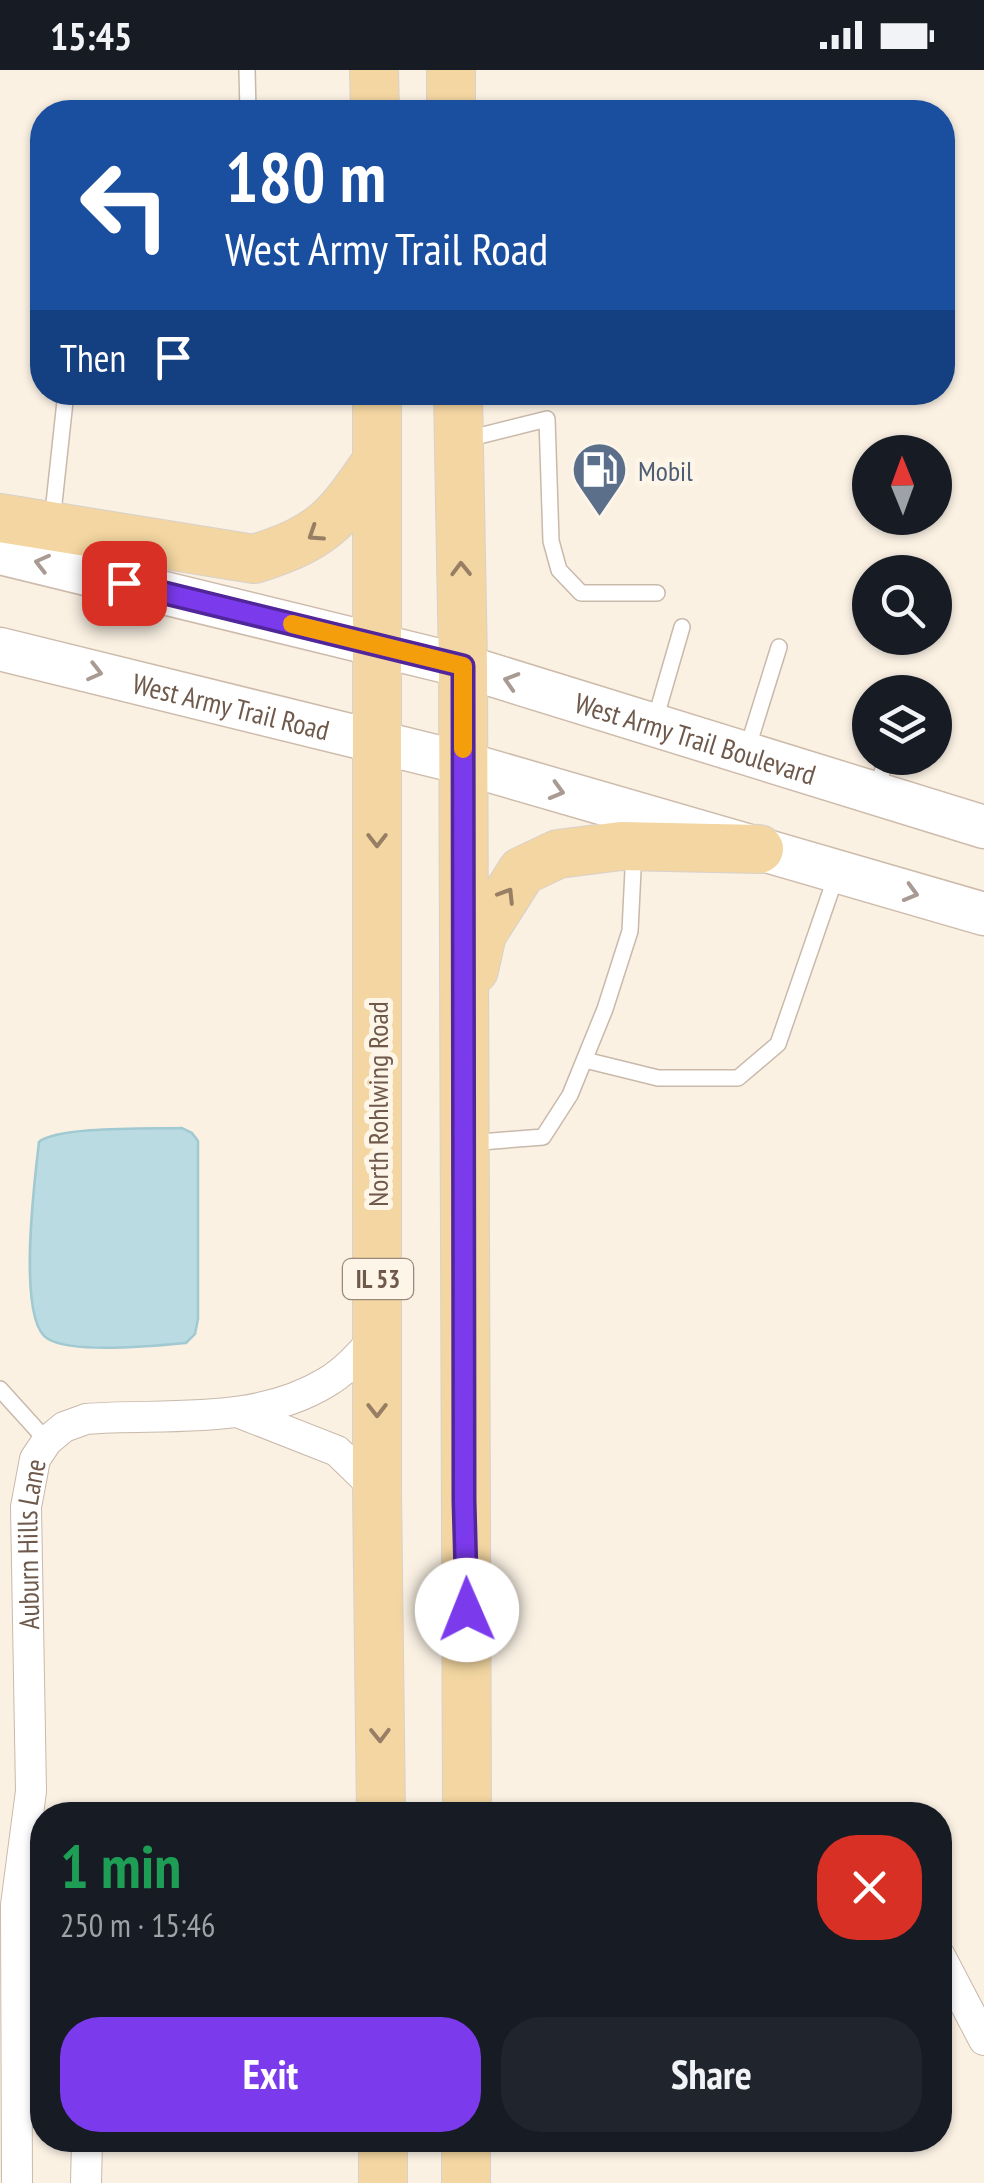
<!DOCTYPE html>
<html lang="en">
<head>
<meta charset="utf-8">
<style>
  body { margin:0; font-family:"PT Sans Narrow",sans-serif; background:#20242c; color:#f1f3f6; height:100vh; display:flex; flex-direction:column; font-size:38px; white-space:nowrap }
  * { box-sizing:border-box; margin:0 }
  p { font-size:32px; color:#9ea1a6 }
  .icon { flex:none; width:55px; height:55px; fill:none; stroke:currentColor; stroke-width:2; stroke-linecap:round; stroke-linejoin:round }
  .map { position:relative; flex:1; overflow:hidden }
  .drawer { position:absolute; left:30px; top:1732px; width:922px; height:350px; display:flex; flex-direction:column; background:#171b24; border-radius:40px; box-shadow:0 2px 8px #0004 }
  .drawer>* { flex:none }
  .banner { position:absolute; left:30px; top:30px; width:925px; height:305px; border-radius:40px; box-shadow:0 2px 8px #0004; background:#1a4fa0; color:#fff; overflow:hidden }
  .needle { width:65px; rotate:359deg }
  .buttons { position:absolute; left:852px; top:365px; display:grid; gap:20px }
  .buttons a { display:grid; place-items:center; width:100px; height:100px; border-radius:50%; background:#171b24; box-shadow:0 2px 8px #0004; font-size:50px }
  .pin { position:absolute; display:grid; place-items:center; width:85px; height:85px; color:#fff; margin:-42px; border-radius:20px; box-shadow:0 5px 15px #0006 }
  .me { position:absolute; width:110px; margin:-55px; rotate:359deg; stroke-linejoin:round; filter:drop-shadow(0 0 8px #0008) }
  .turn { display:flex; align-items:center; gap:35px; height:210px; padding:0 30px; font-size:45px }
  .turn .icon { width:130px; height:130px; stroke-width:2.5 }
  .turn b { display:block; font-size:70px; line-height:85px }
  .then { display:flex; align-items:center; height:95px; padding:0 30px; background:#0003; gap:20px; font-size:38px }
  .round { display:grid; place-items:center; flex:none; width:105px; height:105px; border-radius:40px; background:#20242c }
  .headline { display:flex; align-items:center; justify-content:space-between; height:170px; padding:0 30px }
  h1 { font-size:60px; font-weight:600; line-height:75px; color:#1e9e55 }
  .primary-button { display:flex; gap:20px; margin-top:auto; padding:20px 30px }
  .primary-button a { flex:1; height:115px; border-radius:40px; background:#7c3aed; color:#fff; font-size:40px; font-weight:600; line-height:115px; text-align:center }
  .primary-button a+a { background:#20242c; color:#f1f3f6 }
  .status { display:flex; justify-content:space-between; align-items:center; height:70px; padding:0 50px; background:#171b24; direction:ltr }
  .status svg { height:28px; fill:currentColor }
  .map>svg:first-child { display:block }
  .water { fill:#badbe1; stroke:#a1c9d2; stroke-width:2.5 }
  .lines { fill:none; stroke-linecap:round; stroke-linejoin:round }
  .service-casing { stroke:#c9b9ab; stroke-width:18 }
  .minor-casing { stroke:#c9b9ab; stroke-width:32 }
  .secondary-casing { stroke:#cebbab; stroke-width:45 }
  .primary-casing { stroke:#d7d1cd; stroke-width:50 }
  .service { stroke:#fff; stroke-width:15 }
  .minor { stroke:#fff; stroke-width:30 }
  .secondary { stroke:#fff; stroke-width:42 }
  .primary { stroke:#f3d6a1; stroke-width:48 }
  .oneway { stroke:#977e65 }
  .oneway2 { stroke:#a99b93 }
  .route-casing { stroke:#51269a; stroke-width:25 }
  .route { stroke:#7c3aed; stroke-width:18 }
  .slow { stroke:#f59e0b; stroke-width:18 }
  .labels { text-anchor:middle; dominant-baseline:central; stroke-width:10; stroke-linejoin:round; paint-order:stroke }
  .shield { fill:#fdf5e8; stroke:#9a887a; stroke-width:2.5 }
  .shield-label { font-size:25px; font-weight:bold; fill:#6f594b }
  .service-label { font-size:28px; fill:#4e5e75; stroke:#fdf5e8; text-anchor:start }
  .street-label { font-size:28px; fill:#6f594b; stroke:#fdf5e8 }
</style>
</head>
<body>
<div class="status"><b>15:45</b><svg viewBox="0 0 49 12"><path d="M0 12V9h3v3zM5 12V6h3v6zM10 12V3h3v9zM15 12V0h3v12zM26 1h20v11H26zM47 4h2v5h-2z"/></svg></div>
<div class="map">
<svg width="984" height="2113" viewBox="0 0 984 2113">
  <rect width="100%" height="100%" fill="#faf1e3"/>
  <path class="water" d="M 182,1058 L 192,1063 L 198,1071 L 198,1249 L 195,1264 L 186,1273 C 155,1276 74,1284 48,1269 C 16,1251 35,1107 39,1072 C 57,1056 153,1059 182,1058 Z"/>
  <g class="lines">
    <defs>
      <path id="service" d="M 247,0 L 248,42
        M 463,370 L 547,349 L 551,471 L 559,500 L 581,523 L 657,523
        M 52,452 L 66,322
        M 905,622 L 907,615
        M 655,650 L 682,557
        M 746,683 L 779,577
        M 877,720 L 886,688
        M 585,990 L 658,1008 L 738,1008 L 778,974 L 836,806
        M 468,1073 L 543,1067 L 570,1025 L 605,939 L 630,861 L 634,780
        M 0,1319 L 47,1371"/>
      <g id="minor">
        <path d="M 240,1343 L 337,1381 L 377,1420"/>
        <path d="M 940,1886 L 984,1970"/>
        <path id="s1" d="M 17,2113 L 16,1835 L 31,1721 L 26,1437 L 35,1389 L 47,1371 L 64,1357 L 86,1349 C 166,1343 255,1356 327,1312 C 347,1300 362,1282 378,1265"/>
        <path d="M 86,2113 L 87,2070"/>
      </g>
      <g id="secondary">
        <path id="s2" d="M 0,483 L 463,596 L 984,757"/>
        <path id="s3" d="M 0,579 L 463,693 L 984,844"/>
      </g>
      <path id="primary" d="M 374,0 L 375,42
        M 451,0 L 451,42
        M 377,322 L 377,1420 L 381,1745
        M 458,322 L 463,596 L 467,1745
        M 0,448 L 254,489 C 325,467 337,449 377,391
        M 474,900 L 482,864 L 522,801 L 558,784 L 621,776 L 759,779
        M 383,2070 L 383,2113
        M 466,2113 L 466,2070"/>
    </defs>
    <use href="#service" class="service-casing"/>
    <use href="#minor" class="minor-casing"/>
    <use href="#secondary" class="secondary-casing"/>
    <use href="#primary" class="primary-casing"/>
    <use href="#service" class="service"/>
    <use href="#minor" class="minor"/>
    <use href="#secondary" class="secondary"/>
    <use href="#primary" class="primary"/>
  </g>
  <defs><path id="oneway-chevron" d="M-2-3.5L2.5 0L-2 3.5" fill="none" stroke-width="1.6" stroke-linecap="round" stroke-linejoin="round" transform="scale(2.5)"/></defs>
  <g class="oneway">
    <use href="#oneway-chevron" transform="translate(315 464) rotate(147)"/>
    <use href="#oneway-chevron" transform="translate(461 499) rotate(-91)"/>
    <use href="#oneway-chevron" transform="translate(377 770) rotate(90)"/>
    <use href="#oneway-chevron" transform="translate(507 825) rotate(-58)"/>
    <use href="#oneway-chevron" transform="translate(377 1340) rotate(90)"/>
    <use href="#oneway-chevron" transform="translate(380 1665) rotate(89)"/>
  </g>
  <g class="oneway2">
    <use href="#oneway-chevron" transform="translate(42 493) rotate(-166)"/>
    <use href="#oneway-chevron" transform="translate(95 602) rotate(14)"/>
    <use href="#oneway-chevron" transform="translate(511 611) rotate(-163)"/>
    <use href="#oneway-chevron" transform="translate(557 721) rotate(16)"/>
    <use href="#oneway-chevron" transform="translate(911 823) rotate(16)"/>
  </g>
  <g class="lines">
    <defs>
      <path id="route" d="M 124,513 L 463,596 L 464,1431 L 467,1540"/>
    </defs>
    <use href="#route" class="route-casing"/>
    <use href="#route" class="route"/>
    <path class="slow" d="M 292,554 L 463,596 L 463,679"/>
  </g>
  <defs>
    <symbol id="fuel-pin" viewBox="-11 -11 22 30"><path d="M0 17L-7.5 6A9.5 9.5 0 1 1 7.5 6Z" fill="#5c6f8a" stroke="#fdf5e8"/><path d="M-5.5-6h7V0h2V4h1.3V-2.5L3-4.5l.8-.8L6-3V5H2.5V1h-1V6h-7ZM-4.2-4.7v3.2H.2V-4.7Z" fill="#fff"/></symbol>
  </defs>
  <g fill-rule="evenodd">
    <use href="#fuel-pin" x="568" y="368" width="63" height="86"/>
  </g>
  <g class="labels">
    <rect class="shield" x="343" y="1189" width="70" height="40" rx="8"/>
    <g class="shield-label">
      <text x="378" y="1209">IL 53</text>
    </g>
    <g class="service-label">
      <text x="638" y="400">Mobil</text>
    </g>
    <g class="street-label">
      <text stroke="none"><textPath href="#s3" startOffset="238">West Army Trail Road</textPath></text>
      <text stroke="none"><textPath href="#s2" startOffset="720">West Army Trail Boulevard</textPath></text>
      <text transform="translate(377 1034) rotate(-90)">North Rohlwing Road</text>
      <text stroke="none"><textPath href="#s1" startOffset="640">Auburn Hills Lane</textPath></text>
    </g>
  </g>
</svg>
<div class="buttons">
<a><svg class="needle" viewBox="-14 -14 28 28"><path d="M0-13l5 13h-10z" fill="#e53935"/><path d="M0 13l5-13h-10z" fill="#9ea1a6"/></svg></a>
<a><svg class="icon" aria-label="search" viewBox="0 0 24 24"><circle cx="10" cy="10" r="6"/><path d="M15 15l6 6"/></svg></a>
<a><svg class="icon" aria-label="layers" viewBox="0 0 24 24"><path d="M12 4l9 5-9 5-9-5zM3 14l9 5 9-5"/></svg></a>
</div>
<div class="pin" style="left:124px;top:513px;background:#d93025"><svg class="icon" aria-label="arrive" viewBox="0 0 24 24"><path d="M6 21V4h12l-3 4 3 4H6"/></svg></div>
<svg class="me" style="left:467px;top:1540px" viewBox="-20 -20 40 40"><circle r="19" fill="#fff"/><path d="M0-13L10 11 0 6-10 11z" fill="#7c3aed"/></svg>
<div class="banner">
<div class="turn"><svg class="icon" aria-label="left" viewBox="0 0 24 24"><path d="M17 20v-9H6M10 6l-5 5 5 5"/></svg><div><b>180 m</b>West Army Trail Road</div></div>
<div class="then">Then<svg class="icon" aria-label="arrive" viewBox="0 0 24 24"><path d="M6 21V4h12l-3 4 3 4H6"/></svg></div>
</div>
<section class="drawer">
<div class="headline"><div><h1>1 min</h1><p>250 m · 15:46</p></div><a class="round" style="background:#d93025;color:#fff"><svg class="icon" aria-label="close" viewBox="0 0 24 24"><path d="M6 6l12 12M18 6L6 18"/></svg></a></div>
<div class="primary-button"><a>Exit</a><a>Share</a></div>
</section>
</div>
</body>
</html>
